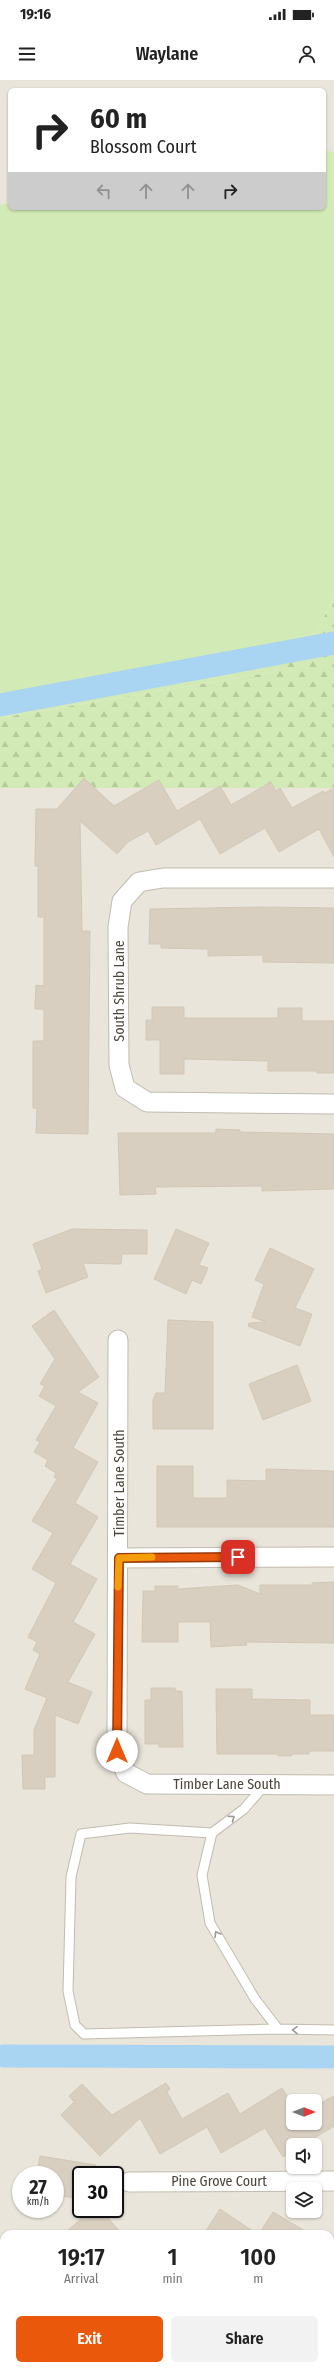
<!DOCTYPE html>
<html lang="en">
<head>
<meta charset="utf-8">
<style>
  body { margin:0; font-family:"Fira Sans Condensed",sans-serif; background:#f2f2f2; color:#222; height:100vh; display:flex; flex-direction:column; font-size:15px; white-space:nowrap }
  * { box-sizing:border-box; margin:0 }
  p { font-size:13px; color:#767676 }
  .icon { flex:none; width:22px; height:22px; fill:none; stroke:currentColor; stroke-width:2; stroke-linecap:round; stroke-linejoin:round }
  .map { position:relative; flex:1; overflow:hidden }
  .details { position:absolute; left:0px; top:2150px; width:334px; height:140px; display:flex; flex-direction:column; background:#fff; border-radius:12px 12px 0 0; box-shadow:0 1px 3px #0004 }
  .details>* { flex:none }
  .guide { position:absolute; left:8px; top:8px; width:318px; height:122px; border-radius:6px; box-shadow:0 1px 3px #0004; background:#fff; color:#222; overflow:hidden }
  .needle { width:26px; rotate:90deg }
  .fabs { position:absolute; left:286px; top:2014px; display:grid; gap:8px }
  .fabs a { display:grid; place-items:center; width:36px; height:36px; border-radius:6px; background:#fff; box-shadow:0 1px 3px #0004; font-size:20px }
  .speed { position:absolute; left:12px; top:2086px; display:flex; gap:8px; font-size:20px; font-weight:700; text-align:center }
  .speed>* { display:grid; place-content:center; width:52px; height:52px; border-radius:50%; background:#fff; box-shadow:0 1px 3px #0004; line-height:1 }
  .speed small { font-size:10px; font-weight:400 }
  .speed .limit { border:2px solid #111; border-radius:6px; background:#fff; color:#111 }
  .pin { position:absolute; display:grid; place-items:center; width:34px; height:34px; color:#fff; margin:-17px; border-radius:8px; box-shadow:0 2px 6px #0006 }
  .me { position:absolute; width:44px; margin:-22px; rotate:0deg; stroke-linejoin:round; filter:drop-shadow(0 0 3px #0008) }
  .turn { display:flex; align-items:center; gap:14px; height:84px; padding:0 16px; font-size:18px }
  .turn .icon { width:52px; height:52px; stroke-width:2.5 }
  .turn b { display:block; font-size:28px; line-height:34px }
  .lanes { display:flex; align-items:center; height:38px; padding:0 16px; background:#0003; justify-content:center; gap:20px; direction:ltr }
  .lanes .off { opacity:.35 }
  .eta { display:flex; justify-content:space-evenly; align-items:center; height:68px; text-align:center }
  .eta b { font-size:24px; font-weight:600; line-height:28px }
  .action { display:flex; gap:8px; margin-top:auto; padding:8px 16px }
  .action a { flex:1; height:46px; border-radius:6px; background:#ea580c; color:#fff; font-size:16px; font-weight:600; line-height:46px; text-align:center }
  .action a+a { background:#f2f2f2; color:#222 }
  .status { display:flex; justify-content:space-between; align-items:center; height:28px; padding:0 20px; background:#fff; direction:ltr }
  .status svg { height:11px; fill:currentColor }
  header { display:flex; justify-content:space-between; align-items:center; height:52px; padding:0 16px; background:#fff; font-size:18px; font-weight:600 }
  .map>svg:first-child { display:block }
  .residential { fill:#eae5da; fill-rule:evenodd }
  .green { fill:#d2eab5 }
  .forest { fill:url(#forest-firs) }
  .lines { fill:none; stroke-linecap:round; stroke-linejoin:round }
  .canal { stroke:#a9d4f2; stroke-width:23 }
  .building { fill:#d8cfc1; stroke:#d3c7b4 }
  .lane-casing { stroke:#c2bbae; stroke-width:11 }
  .street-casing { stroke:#c2bbae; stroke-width:21 }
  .lane { stroke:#fff; stroke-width:9 }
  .street { stroke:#fff; stroke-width:19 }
  .oneway { stroke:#9c9892 }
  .route-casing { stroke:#983908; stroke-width:10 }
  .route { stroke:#ea580c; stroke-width:7 }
  .slow { stroke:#f59e0b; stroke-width:7 }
  .labels { text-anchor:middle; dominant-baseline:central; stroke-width:3; stroke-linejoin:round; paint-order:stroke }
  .street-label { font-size:14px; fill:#4b4439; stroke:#fff }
</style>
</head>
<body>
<div class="status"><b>19:16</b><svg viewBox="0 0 49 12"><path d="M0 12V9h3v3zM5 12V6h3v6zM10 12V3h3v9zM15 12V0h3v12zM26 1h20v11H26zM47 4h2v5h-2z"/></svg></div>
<header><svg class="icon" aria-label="menu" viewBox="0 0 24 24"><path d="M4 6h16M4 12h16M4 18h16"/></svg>Waylane<svg class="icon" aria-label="person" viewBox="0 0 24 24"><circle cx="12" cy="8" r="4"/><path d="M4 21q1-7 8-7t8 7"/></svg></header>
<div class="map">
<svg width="334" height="2290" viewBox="0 0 334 2290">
  <defs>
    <pattern id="forest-firs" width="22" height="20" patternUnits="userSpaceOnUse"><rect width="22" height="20" fill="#d2eab5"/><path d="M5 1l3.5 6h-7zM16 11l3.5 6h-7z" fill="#b6ca9c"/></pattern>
  </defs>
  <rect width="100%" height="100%" fill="#f6f3ec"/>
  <path class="residential" d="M 0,0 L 334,0 L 334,72 L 324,70 L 324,10 L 10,10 L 10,123 L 0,125 Z
    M 0,708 L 334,708 L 334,2290 L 0,2290 ZM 293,2021 L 315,2021 L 315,2043 L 293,2043 ZM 293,2065 L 315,2065 L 315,2087 L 293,2087 ZM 21,2095 L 55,2095 L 55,2129 L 21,2129 ZM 81,2095 L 115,2095 L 115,2129 L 81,2129 ZM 293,2109 L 315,2109 L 315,2131 L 293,2131 ZM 4,2154 L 330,2154 L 330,2286 L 4,2286 Z"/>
  <path class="green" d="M 324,70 L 334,72 L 334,516 L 319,548 L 273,592 L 0,638 L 0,125 L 10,123 L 10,128 L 324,128 Z"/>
  <path class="forest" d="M 334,516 L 334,708 L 0,708 L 0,638 L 273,592 L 319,548 Z"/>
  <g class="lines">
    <path class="canal" d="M 0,625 L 334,563
      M 4,1976 L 334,1977"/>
  </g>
  <path class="building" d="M 84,698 L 114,726 L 159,700 L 177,731 L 220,706 L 231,725 L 271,702 L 276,711 L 280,708 L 292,728 L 323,711 L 324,713 L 334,708 L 334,777 L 319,749 L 279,772 L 265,748 L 220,774 L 200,739 L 156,765 L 148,751 L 128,762 L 117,774 L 80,741 L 82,851 L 90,851 L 88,1054 L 36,1053 L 37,1028 L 33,1028 L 33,961 L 44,961 L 44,929 L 35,929 L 36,905 L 44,906 L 44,837 L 38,837 L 38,786 L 35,786 L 36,729 L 57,729 Z
    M 263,827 L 334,828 L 334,883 L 263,882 L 263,875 L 208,876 L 208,869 L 161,868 L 161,864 L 149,864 L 150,829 Z
    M 152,927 L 184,927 L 184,938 L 278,938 L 278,928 L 302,928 L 302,941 L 334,941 L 334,993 L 317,993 L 317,991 L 268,991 L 268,981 L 184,979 L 184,994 L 160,994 L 160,960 L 146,960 L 146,940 L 152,940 Z
    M 216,1049 L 240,1050 L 240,1052 L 334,1054 L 334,1109 L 262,1111 L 262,1106 L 155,1107 L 156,1114 L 120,1115 L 118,1053 L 216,1053 Z
    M 72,1149 L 147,1150 L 147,1174 L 122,1174 L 121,1184 L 83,1183 L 88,1197 L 46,1213 L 38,1191 L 42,1189 L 33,1164 Z
    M 176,1149 L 209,1163 L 199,1185 L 208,1188 L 201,1204 L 192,1200 L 186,1214 L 154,1199 Z
    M 270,1168 L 314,1189 L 295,1228 L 312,1234 L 300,1266 L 248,1246 L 249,1243 L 266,1242 L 252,1237 L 264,1204 L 255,1200 Z
    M 54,1230 L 99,1297 L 78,1312 L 98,1323 L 73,1368 L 98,1382 L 75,1423 L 98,1437 L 70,1484 L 97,1499 L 73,1542 L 95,1554 L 68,1602 L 92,1612 L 78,1644 L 55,1635 L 55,1697 L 45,1697 L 45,1709 L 23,1709 L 22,1675 L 34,1675 L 34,1650 L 47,1618 L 25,1609 L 40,1574 L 33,1570 L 37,1562 L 28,1557 L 56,1503 L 32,1489 L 53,1453 L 32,1441 L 57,1399 L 54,1397 L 56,1393 L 45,1386 L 48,1380 L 34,1372 L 40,1362 L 36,1360 L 56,1326 L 39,1316 L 45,1306 L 40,1304 L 55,1279 L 32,1246 Z
    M 168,1240 L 213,1242 L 213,1349 L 153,1349 L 153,1320 L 156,1313 L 165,1313 Z
    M 297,1285 L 311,1321 L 263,1340 L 249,1304 Z
    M 157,1386 L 193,1386 L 193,1418 L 227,1418 L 227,1400 L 266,1401 L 266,1389 L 334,1391 L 334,1447 L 157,1447 Z
    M 334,1502 L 334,1563 L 246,1562 L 247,1565 L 211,1567 L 210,1542 L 178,1542 L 178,1562 L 142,1562 L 143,1511 L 155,1511 L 155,1506 L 178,1506 L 178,1509 L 238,1505 L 260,1514 L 260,1505 L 312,1505 L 312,1503 Z
    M 151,1608 L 175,1608 L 175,1611 L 182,1611 L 183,1667 L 159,1667 L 159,1664 L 145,1664 L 145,1620 L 151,1620 Z
    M 216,1609 L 252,1609 L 252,1619 L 310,1620 L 310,1635 L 334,1635 L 334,1671 L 309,1671 L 309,1674 L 293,1674 L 291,1676 L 279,1676 L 277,1674 L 217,1674 Z
    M 166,2003 L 170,2009 L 167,2012 L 182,2039 L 228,2013 L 240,2034 L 282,2008 L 293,2025 L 293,2043 L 315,2043 L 315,2026 L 334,2016 L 334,2046 L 303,2065 L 293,2065 L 293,2071 L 283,2077 L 265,2048 L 221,2073 L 207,2047 L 160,2074 L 140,2038 L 100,2076 L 61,2035 L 74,2022 L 69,2016 L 82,2004 L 112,2035 Z
    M 40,2076 L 96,2085 L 95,2095 L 81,2095 L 81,2119 L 55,2115 L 55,2095 L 37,2095 Z
    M 92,2129 L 100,2129 L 122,2154 L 64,2154 Z
    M 220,2129 L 257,2154 L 204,2154 Z
    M 273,2132 L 310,2154 L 259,2154 Z"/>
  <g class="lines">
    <defs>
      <path id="lane" d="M 264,1706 L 244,1729 L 212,1753 L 202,1795 L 210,1843 L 255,1919 L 278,1949 L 334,1950
        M 212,1753 L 130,1748 L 81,1754 L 71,1797 L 68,1911 L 75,1945 L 84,1954 L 278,1949"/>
      <path id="street" d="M 334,798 L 163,798 L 139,802 L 122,821 L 118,847 L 119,985 L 125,1008 L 147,1022 L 334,1024
        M 118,1260 L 117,1671 L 126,1693 L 147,1704 L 334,1705
        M 119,1478 L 334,1477
        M 129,2102 L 334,2101"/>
    </defs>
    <use href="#lane" class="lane-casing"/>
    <use href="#street" class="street-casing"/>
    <use href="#lane" class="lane"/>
    <use href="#street" class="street"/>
  </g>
  <defs><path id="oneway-chevron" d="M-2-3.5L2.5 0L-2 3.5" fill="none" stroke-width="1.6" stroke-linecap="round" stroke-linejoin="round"/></defs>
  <g class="oneway">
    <use href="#oneway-chevron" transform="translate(232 1738) rotate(-37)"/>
    <use href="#oneway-chevron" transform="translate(217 1854) rotate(-121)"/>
    <use href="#oneway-chevron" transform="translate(295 1950) rotate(-179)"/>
  </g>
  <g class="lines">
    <defs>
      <path id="route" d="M 117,1671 L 119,1478 L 238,1477"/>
    </defs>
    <use href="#route" class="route-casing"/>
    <use href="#route" class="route"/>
    <path class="slow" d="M 118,1507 L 119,1478 L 152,1477"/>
  </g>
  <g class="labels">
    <g class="street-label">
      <text transform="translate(119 911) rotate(-90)">South Shrub Lane</text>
      <text transform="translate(119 1403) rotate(-90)">Timber Lane South</text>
      <text x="227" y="1704">Timber Lane South</text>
      <text x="219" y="2101">Pine Grove Court</text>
    </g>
  </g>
</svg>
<div class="fabs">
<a><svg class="needle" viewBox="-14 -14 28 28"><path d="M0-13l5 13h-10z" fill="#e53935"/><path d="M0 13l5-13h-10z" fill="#767676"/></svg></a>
<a><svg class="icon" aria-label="sound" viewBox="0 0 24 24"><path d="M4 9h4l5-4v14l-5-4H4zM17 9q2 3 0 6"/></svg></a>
<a><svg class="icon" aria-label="layers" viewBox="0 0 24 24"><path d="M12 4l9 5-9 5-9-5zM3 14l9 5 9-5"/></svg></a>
</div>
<div class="speed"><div>27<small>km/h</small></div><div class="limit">30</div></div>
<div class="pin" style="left:238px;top:1477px;background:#d93025"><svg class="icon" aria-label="arrive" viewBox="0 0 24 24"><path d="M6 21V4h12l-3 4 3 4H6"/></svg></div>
<svg class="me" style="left:117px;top:1671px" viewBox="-20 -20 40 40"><circle r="19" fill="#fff"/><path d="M0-13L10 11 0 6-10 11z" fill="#ea580c"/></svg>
<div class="guide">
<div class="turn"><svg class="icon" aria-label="right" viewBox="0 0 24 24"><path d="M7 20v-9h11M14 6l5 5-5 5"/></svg><div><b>60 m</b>Blossom Court</div></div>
<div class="lanes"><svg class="icon off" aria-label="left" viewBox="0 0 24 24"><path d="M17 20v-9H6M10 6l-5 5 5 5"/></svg><svg class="icon off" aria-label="ahead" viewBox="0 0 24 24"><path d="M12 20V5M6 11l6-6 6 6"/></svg><svg class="icon off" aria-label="ahead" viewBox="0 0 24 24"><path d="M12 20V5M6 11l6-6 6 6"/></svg><svg class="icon" aria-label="right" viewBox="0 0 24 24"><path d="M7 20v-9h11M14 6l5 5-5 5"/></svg></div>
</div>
<section class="details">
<div class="eta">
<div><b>19:17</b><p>Arrival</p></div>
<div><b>1</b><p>min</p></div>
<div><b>100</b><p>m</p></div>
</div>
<div class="action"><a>Exit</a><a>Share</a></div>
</section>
</div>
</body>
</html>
